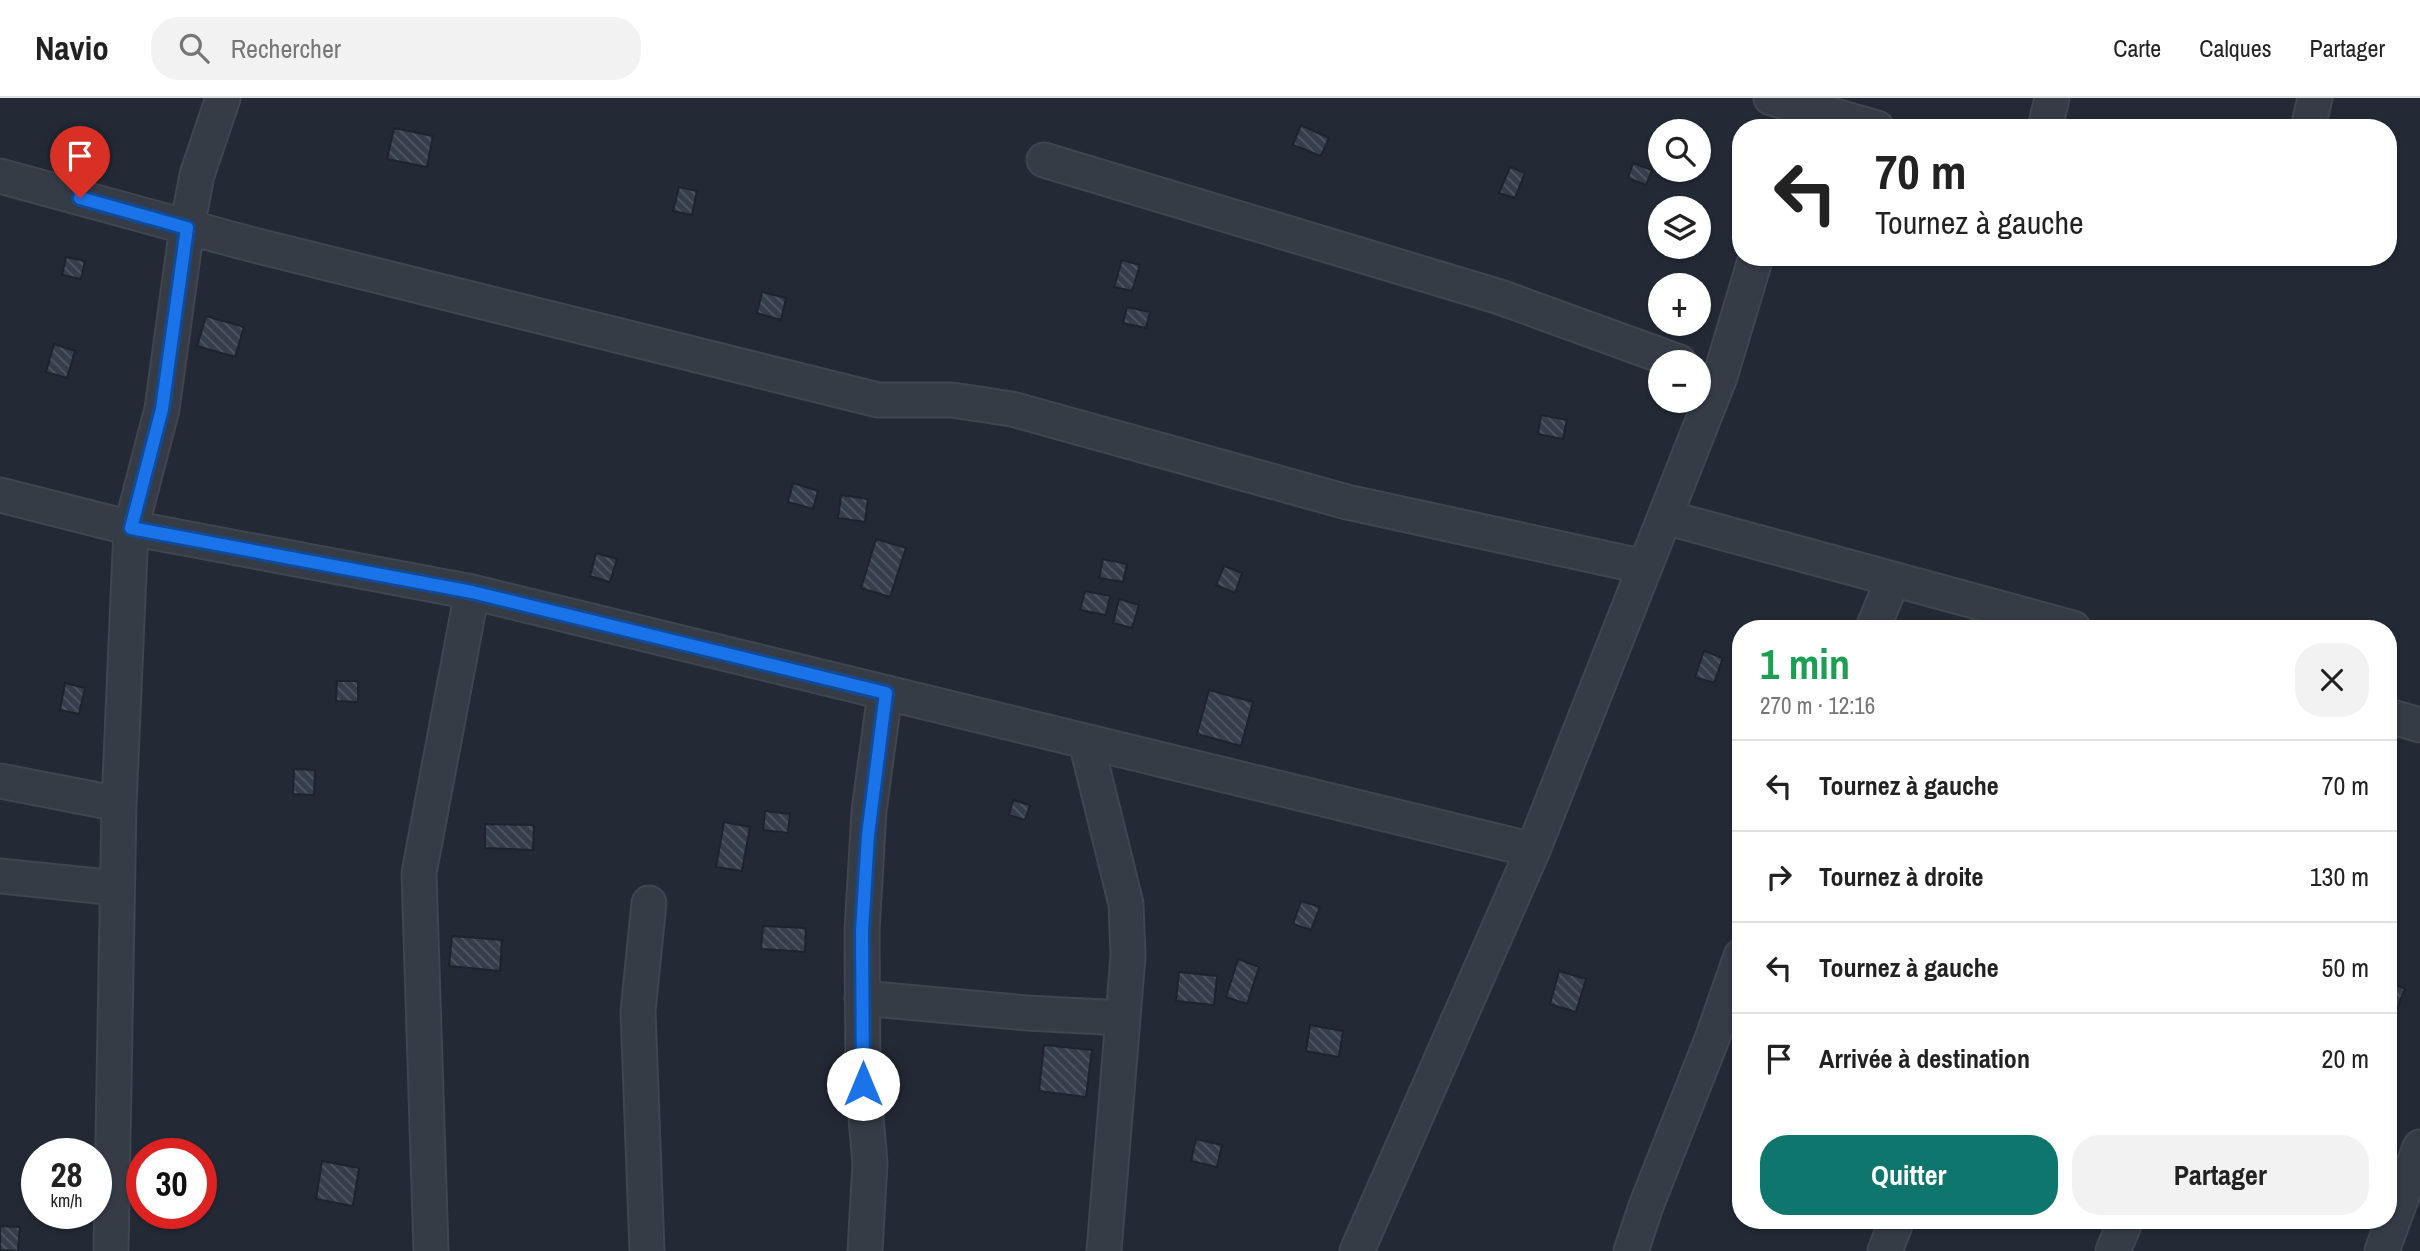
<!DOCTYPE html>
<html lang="fr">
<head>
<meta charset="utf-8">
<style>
  body { margin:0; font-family:"Archivo Narrow",sans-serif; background:#f2f2f2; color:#222; height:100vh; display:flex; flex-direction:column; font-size:26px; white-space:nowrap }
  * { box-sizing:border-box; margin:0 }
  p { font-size:23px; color:#767676 }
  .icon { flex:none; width:38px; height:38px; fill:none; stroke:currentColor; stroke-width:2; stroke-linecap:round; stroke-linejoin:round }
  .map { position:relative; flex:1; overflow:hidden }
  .sheet { position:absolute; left:1732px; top:522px; width:665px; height:609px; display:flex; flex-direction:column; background:#fff; border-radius:28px; box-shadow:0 2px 5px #0004 }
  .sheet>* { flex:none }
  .hud { position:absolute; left:1732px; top:21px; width:665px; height:147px; border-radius:28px; box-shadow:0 2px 5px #0004; background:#fff; color:#222; overflow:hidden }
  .buttons { position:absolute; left:1648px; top:21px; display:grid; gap:14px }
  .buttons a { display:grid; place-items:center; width:63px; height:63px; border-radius:50%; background:#fff; box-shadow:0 2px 5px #0004; font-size:35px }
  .speed { position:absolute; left:21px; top:1040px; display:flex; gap:14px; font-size:35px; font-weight:700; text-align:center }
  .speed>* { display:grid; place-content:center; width:91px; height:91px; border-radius:50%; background:#fff; box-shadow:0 2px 5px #0004; line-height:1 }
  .speed small { font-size:18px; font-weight:400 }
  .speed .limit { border:10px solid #d22; background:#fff; color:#111 }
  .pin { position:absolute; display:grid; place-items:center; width:60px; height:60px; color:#fff; margin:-72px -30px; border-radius:50% 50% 50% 0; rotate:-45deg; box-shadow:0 0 7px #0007 }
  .pin .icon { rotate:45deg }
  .me { position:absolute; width:77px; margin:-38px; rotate:0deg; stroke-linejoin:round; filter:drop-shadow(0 0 5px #0008) }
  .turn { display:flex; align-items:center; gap:24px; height:147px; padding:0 28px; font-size:32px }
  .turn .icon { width:91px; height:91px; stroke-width:2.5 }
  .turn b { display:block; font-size:49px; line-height:60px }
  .round { display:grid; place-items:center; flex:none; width:74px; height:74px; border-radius:28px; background:#f2f2f2 }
  .summary { display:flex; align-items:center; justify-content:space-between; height:119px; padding:0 28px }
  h1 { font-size:42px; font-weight:700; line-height:52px; color:#1e9e55 }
  .button { display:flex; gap:14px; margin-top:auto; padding:14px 28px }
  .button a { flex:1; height:80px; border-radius:28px; background:#0f766e; color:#fff; font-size:28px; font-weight:700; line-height:80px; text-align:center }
  .button a+a { background:#f2f2f2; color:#222 }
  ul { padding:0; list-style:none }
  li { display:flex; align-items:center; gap:21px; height:91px; padding:0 28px; border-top:2px solid #e0e0e0 }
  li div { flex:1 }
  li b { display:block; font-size:26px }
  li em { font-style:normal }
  header { display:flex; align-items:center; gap:42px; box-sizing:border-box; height:98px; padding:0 35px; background:#fff; border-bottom:2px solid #e0e0e0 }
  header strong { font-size:33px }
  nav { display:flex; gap:38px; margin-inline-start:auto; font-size:24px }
  .search { width:490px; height:63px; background:#f2f2f2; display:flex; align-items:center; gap:18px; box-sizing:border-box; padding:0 24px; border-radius:28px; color:#767676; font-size:26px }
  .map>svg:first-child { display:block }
  .building { fill:url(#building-back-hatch); stroke:#1e232c; stroke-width:2 }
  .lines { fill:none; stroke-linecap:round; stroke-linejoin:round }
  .minor-casing { stroke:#40454f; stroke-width:37 }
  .minor { stroke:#363c46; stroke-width:33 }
  .route-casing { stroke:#114b97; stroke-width:18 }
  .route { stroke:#1a73e8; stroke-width:12 }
</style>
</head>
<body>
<header>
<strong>Navio</strong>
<div class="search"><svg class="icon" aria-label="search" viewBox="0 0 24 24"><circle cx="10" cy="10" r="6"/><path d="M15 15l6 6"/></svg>Rechercher</div>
<nav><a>Carte</a><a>Calques</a><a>Partager</a></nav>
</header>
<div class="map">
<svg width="2420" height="1153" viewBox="0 0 2420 1153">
  <defs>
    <pattern id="building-back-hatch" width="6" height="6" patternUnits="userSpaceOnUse" patternTransform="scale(1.75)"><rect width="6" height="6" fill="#363e4b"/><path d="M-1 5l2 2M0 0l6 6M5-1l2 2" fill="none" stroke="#515863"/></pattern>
  </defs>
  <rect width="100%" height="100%" fill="#232a35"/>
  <path class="building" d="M 1301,27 L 1329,40 L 1321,58 L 1293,47 Z
    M 394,30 L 433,38 L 427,69 L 387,61 Z
    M 1633,65 L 1652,72 L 1646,87 L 1628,80 Z
    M 1510,69 L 1525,75 L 1515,100 L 1499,95 Z
    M 679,89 L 697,93 L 692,117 L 673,113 Z
    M 66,159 L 85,163 L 81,181 L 62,177 Z
    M 1122,162 L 1140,167 L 1132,193 L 1114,189 Z
    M 762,194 L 786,200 L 781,222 L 757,215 Z
    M 1127,209 L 1150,214 L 1146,230 L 1123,225 Z
    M 206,218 L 244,229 L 235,259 L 197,248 Z
    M 54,246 L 75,253 L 67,280 L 46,274 Z
    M 1541,317 L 1567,322 L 1563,341 L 1538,336 Z
    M 793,385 L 818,393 L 813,411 L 788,404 Z
    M 841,397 L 868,401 L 865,424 L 838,420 Z
    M 876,441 L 906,450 L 890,499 L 861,490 Z
    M 596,455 L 617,461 L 610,484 L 590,478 Z
    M 1103,461 L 1127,466 L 1123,484 L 1099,480 Z
    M 1224,468 L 1242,475 L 1235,495 L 1216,487 Z
    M 1085,493 L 1110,498 L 1106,517 L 1080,512 Z
    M 1119,501 L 1139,507 L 1132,530 L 1113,525 Z
    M 1704,553 L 1723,560 L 1714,585 L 1695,579 Z
    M 337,583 L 358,583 L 358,604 L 336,603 Z
    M 65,585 L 85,590 L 79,616 L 60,612 Z
    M 1209,592 L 1253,604 L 1241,648 L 1197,636 Z
    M 294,671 L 315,672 L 314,697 L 293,696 Z
    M 1013,702 L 1030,707 L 1025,722 L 1009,717 Z
    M 765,713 L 790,716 L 788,735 L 763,732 Z
    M 724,724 L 750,729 L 742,773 L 716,769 Z
    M 485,726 L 534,727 L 533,752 L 485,750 Z
    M 1301,803 L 1320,809 L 1311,832 L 1293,826 Z
    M 763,828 L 806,830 L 805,854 L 761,851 Z
    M 452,838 L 502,842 L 500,873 L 449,868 Z
    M 1238,861 L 1259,869 L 1247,906 L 1226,899 Z
    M 1559,873 L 1586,881 L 1576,914 L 1550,906 Z
    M 1179,874 L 1217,878 L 1214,907 L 1176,903 Z
    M 2389,884 L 2405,891 L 2392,922 L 2389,921 Z
    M 1310,927 L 1343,933 L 1339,959 L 1306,953 Z
    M 1044,947 L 1092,952 L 1086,999 L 1039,993 Z
    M 1196,1041 L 1222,1047 L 1217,1069 L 1191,1063 Z
    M 322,1063 L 359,1070 L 353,1108 L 316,1101 Z
    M 0,1128 L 20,1129 L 18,1153 L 0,1152 Z"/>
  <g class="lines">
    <defs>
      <path id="minor" d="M 1771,0 L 1877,30
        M 2045,30 L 2052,0
        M 2308,30 L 2315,0
        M 1044,62 L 1500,199 L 1679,264
        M 0,78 L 250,146 L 878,302 L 952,302 L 1012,311 L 1347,404 L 1645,469
        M 0,397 L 131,430 L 472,494 L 1533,752
        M 1665,419 L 2073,530
        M 1873,530 L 1893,481
        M 2389,618 L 2420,627
        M 1086,644 L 1126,806 L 1128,858 L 1104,1153
        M 0,683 L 119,706
        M 0,778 L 117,790
        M 862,900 L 1027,915 L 1123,920
        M 111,1153 L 119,706 L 131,430 L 162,311 L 187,129 L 197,77 L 223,0
        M 431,1153 L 419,775 L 472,494
        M 647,1153 L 638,913 L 649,805
        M 865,1153 L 870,1065 L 863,986 L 862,833 L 869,713 L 885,595
        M 1357,1153 L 1533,752 L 1720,279 L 1756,159
        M 1631,1153 L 1646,1108 L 1712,941 L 1741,858
        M 1885,1153 L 1897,1122
        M 2113,1153 L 2126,1122
        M 2382,1153 L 2420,1049"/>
    </defs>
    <use href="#minor" class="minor-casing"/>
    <use href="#minor" class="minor"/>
  </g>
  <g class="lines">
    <defs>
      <path id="route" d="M 80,100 L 187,130 L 162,311 L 131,430 L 472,494 L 886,595 L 868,737 L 862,833 L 863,986"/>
    </defs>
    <use href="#route" class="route-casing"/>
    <use href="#route" class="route"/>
  </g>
</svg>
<div class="buttons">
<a><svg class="icon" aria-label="search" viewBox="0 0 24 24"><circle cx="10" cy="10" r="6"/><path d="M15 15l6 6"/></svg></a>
<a><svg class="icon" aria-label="layers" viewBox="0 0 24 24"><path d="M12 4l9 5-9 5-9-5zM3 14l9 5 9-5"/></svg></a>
<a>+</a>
<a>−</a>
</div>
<div class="speed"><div>28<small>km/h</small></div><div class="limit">30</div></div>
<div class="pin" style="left:80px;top:100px;background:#d93025"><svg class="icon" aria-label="arrive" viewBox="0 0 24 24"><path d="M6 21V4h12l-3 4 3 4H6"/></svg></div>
<svg class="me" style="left:863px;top:986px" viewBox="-20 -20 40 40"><circle r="19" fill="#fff"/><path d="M0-13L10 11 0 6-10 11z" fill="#1a73e8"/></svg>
<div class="hud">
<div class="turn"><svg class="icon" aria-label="left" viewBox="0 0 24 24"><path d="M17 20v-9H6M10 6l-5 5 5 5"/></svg><div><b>70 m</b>Tournez à gauche</div></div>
</div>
<section class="sheet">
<div class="summary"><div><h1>1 min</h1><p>270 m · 12:16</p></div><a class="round"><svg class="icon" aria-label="close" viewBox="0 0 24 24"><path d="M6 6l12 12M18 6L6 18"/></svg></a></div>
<ul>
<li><svg class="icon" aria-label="left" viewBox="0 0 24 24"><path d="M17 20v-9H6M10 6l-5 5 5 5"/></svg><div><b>Tournez à gauche</b></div><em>70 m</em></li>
<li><svg class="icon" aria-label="right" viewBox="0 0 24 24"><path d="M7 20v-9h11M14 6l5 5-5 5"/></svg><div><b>Tournez à droite</b></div><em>130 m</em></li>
<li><svg class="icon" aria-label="left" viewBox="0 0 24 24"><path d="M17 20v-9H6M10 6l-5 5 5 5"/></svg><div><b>Tournez à gauche</b></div><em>50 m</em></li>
<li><svg class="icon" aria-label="arrive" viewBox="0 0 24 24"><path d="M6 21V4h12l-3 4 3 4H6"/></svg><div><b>Arrivée à destination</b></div><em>20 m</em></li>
</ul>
<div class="button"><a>Quitter</a><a>Partager</a></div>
</section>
</div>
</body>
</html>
